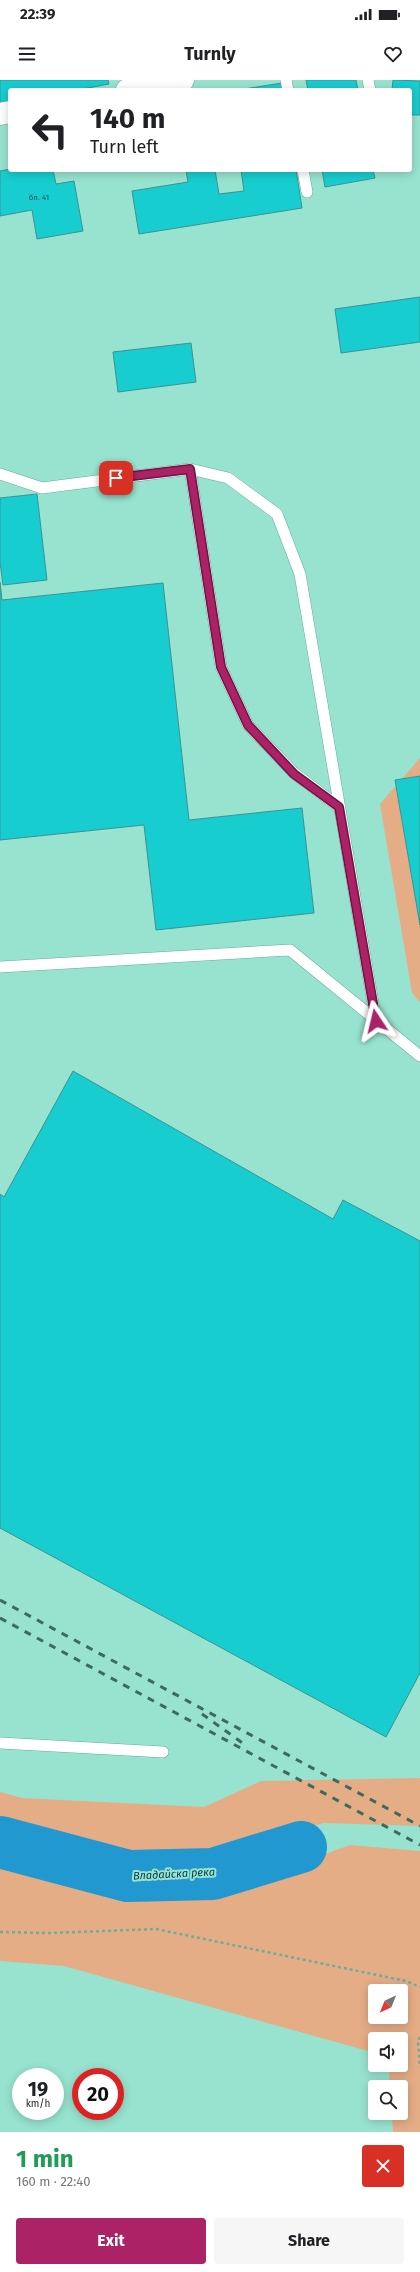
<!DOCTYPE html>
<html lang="en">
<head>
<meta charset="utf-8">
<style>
  body { margin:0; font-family:"Fira Sans",sans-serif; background:#f6f6f6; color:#202124; height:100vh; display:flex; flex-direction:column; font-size:15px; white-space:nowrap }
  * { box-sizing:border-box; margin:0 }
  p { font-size:13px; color:#757577 }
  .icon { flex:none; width:22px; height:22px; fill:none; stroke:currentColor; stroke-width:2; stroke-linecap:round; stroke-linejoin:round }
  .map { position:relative; height:2052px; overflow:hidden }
  .drawer { display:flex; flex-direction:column; background:#fff; flex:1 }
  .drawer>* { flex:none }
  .guide { position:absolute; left:8px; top:8px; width:404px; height:84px; border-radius:4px; box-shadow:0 2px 10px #0003; background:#fff; color:#202124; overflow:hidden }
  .needle { width:26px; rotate:223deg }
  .buttons { position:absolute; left:368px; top:1904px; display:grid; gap:8px }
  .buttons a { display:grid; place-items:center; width:40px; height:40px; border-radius:4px; background:#fff; box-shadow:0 2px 10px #0003; font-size:20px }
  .speed { position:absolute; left:12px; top:1988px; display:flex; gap:8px; font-size:20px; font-weight:700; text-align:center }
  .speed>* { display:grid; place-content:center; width:52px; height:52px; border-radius:50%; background:#fff; box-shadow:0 2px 10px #0003; line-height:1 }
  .speed small { font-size:10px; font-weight:400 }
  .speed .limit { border:6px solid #d22; background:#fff; color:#111 }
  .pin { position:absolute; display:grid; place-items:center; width:34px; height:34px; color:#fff; margin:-17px; border-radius:8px; box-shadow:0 2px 6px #0006 }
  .me { position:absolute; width:44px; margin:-22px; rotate:350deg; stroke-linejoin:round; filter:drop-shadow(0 0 3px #0008) }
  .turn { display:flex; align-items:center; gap:14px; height:84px; padding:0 16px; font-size:18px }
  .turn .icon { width:52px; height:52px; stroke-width:2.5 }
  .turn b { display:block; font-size:28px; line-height:34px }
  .round { display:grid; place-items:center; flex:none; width:42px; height:42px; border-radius:4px; background:#f6f6f6 }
  .summary { display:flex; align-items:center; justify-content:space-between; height:68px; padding:0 16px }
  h1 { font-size:24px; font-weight:700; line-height:30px; color:#1e9e55 }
  .cta { display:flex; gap:8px; margin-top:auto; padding:8px 16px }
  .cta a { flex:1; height:46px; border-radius:4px; background:#ab2266; color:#fff; font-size:16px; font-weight:700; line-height:46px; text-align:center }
  .cta a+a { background:#f6f6f6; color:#202124 }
  .status { display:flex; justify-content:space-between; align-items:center; height:28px; padding:0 20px; background:#fff; direction:ltr }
  .status svg { height:11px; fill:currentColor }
  header { display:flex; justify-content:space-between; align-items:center; height:52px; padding:0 16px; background:#fff; font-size:18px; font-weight:700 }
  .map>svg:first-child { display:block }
  .green { fill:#e5ad86; fill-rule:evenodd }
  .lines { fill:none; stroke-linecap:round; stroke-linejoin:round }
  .river { stroke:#2298d0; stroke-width:52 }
  .building { fill:#17cdcf; stroke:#3d9293 }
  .lane-casing { stroke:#62ae9b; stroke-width:12 }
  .street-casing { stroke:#62ae9b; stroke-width:23 }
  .path { stroke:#6ead9d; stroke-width:2.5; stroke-dasharray:3 3; stroke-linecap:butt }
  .lane { stroke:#fff; stroke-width:11 }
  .street { stroke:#fff; stroke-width:22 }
  .rail { stroke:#3c6a5f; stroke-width:3; stroke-dasharray:7 7; stroke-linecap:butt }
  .route-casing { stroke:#6f1642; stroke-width:10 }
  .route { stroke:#ab2266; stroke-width:7 }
  .labels { text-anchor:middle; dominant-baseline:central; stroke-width:4; stroke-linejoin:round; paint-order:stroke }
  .number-label { font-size:8px; fill:#125853 }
  .water-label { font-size:11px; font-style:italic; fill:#06364d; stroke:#97e3cf }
</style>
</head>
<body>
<div class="status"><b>22:39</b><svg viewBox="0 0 49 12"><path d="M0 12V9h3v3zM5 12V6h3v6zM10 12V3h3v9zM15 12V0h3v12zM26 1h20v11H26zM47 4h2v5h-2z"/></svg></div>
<header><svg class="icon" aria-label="menu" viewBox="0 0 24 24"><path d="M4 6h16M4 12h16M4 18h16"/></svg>Turnly<svg class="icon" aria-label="heart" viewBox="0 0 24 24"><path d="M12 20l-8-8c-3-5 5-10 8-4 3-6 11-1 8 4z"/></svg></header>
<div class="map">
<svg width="420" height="2052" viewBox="0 0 420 2052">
  <rect width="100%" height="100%" fill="#97e3cf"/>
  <path class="green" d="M 420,678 L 420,922 L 412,913 L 380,724 Z
    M 420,1698 L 420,1746 L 324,1743 L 198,1778 L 134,1779 L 0,1746 L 0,1712 L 22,1718 L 204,1727 L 261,1701 Z
    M 350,1765 L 420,1771 L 420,2052 L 393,2052 L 392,2033 L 401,2033 L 401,2007 L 390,2007 L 389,1985 L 401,1985 L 401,1959 L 375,1959 L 375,1973 L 64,1886 L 0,1881 L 0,1778 L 44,1792 L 159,1811 L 231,1807 ZM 375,1911 L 401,1911 L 401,1937 L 375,1937 Z"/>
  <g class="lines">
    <path class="river" d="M 0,1762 L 128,1796 L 213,1794 L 301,1767"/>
  </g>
  <path class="building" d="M 0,0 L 108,0 L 109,4 L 77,10 L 10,10 L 10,23 L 0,24 Z
    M 306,0 L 356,0 L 358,10 L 308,10 Z
    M 393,0 L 420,1 L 420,35 L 410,35 L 410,10 L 392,10 Z
    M 282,3 L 283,10 L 238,10 Z
    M 10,89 L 53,90 L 56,104 L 74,101 L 83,151 L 37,159 L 32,130 L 0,136 L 0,91 Z
    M 186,90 L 215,90 L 219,114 L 244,111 L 241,90 L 296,90 L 302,128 L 139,154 L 132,111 L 188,102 Z
    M 322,90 L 373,90 L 375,98 L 325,107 Z
    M 420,217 L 420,262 L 341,273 L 335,229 Z
    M 191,263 L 196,302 L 118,312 L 113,272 Z
    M 37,414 L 47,500 L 3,505 L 0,482 L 0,418 Z
    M 0,502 L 2,520 L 163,503 L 189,740 L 302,728 L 314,833 L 156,850 L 144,745 L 0,760 Z
    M 420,696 L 420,845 L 395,700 Z
    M 73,991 L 333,1139 L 343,1120 L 420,1161 L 420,1593 L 386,1657 L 0,1448 L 0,1114 L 4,1117 Z"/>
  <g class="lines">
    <defs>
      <path id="lane" d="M 286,0 L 288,10
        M 368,0 L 370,10
        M 303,90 L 307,112
        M 190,389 L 221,587 L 248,645 L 294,693 L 339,727
        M 0,394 L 42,408 L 190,389 L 228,398 L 277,434 L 300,494 L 376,941
        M 0,887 L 290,870 L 420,976
        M 0,1663 L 163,1672"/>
      <path id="street" d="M 127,10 L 183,0
        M 0,34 L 10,32"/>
    </defs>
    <use href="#lane" class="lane-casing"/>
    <use href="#street" class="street-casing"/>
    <path class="path" d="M 0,1852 L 50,1853 L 156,1849 L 406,1901 L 420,1907
      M 420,1957 L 418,1962 L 420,1987"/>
    <use href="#lane" class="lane"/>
    <use href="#street" class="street"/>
    <path class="rail" d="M 0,1520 L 420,1746
      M 0,1538 L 420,1765
      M 202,1634 L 244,1664"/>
  </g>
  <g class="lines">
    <defs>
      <path id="route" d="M 116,398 L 190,389 L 221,587 L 248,645 L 294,694 L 339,727 L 376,941"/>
    </defs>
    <use href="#route" class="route-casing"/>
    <use href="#route" class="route"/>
  </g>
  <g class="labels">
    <g class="number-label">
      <text x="39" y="117">бл. 41</text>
    </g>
    <g class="water-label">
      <text transform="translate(174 1794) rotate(-3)">Владайска река</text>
    </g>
  </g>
</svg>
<div class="buttons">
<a><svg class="needle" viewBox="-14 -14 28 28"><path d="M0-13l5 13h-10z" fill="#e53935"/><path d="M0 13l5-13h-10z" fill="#757577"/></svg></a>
<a><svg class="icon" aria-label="sound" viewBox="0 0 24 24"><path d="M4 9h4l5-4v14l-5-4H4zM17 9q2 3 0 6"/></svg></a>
<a><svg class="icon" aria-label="search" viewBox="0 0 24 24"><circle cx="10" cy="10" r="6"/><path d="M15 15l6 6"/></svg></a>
</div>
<div class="speed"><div>19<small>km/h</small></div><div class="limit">20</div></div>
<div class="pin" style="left:116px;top:398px;background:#d93025"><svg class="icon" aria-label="arrive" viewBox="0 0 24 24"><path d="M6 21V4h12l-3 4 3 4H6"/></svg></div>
<svg class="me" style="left:376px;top:941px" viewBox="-20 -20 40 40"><path d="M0-17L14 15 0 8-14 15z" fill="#ab2266" stroke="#fff" stroke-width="4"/></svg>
<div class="guide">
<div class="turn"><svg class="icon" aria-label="left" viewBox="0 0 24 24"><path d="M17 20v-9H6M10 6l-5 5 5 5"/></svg><div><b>140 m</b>Turn left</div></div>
</div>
</div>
<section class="drawer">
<div class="summary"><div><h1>1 min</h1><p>160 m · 22:40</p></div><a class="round" style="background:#d93025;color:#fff"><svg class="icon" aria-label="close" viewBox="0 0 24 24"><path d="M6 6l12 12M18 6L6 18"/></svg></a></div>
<div class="cta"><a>Exit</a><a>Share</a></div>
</section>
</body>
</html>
